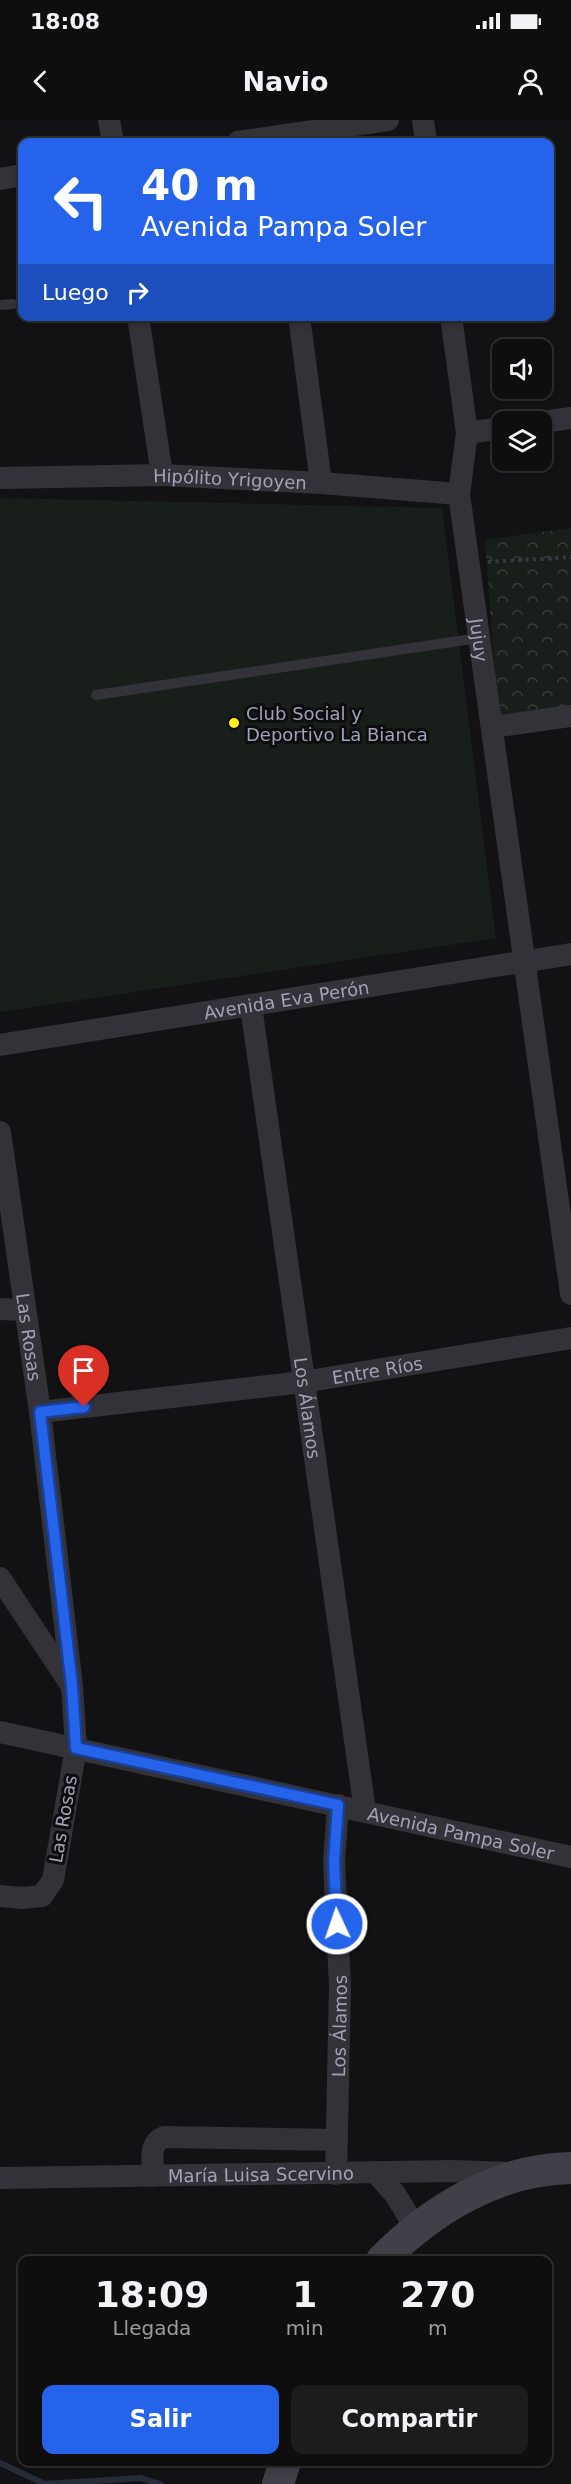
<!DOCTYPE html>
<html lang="es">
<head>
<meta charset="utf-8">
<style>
  body { margin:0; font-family:"DejaVu Sans",sans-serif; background:#1c1c1d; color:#f1f3f6; height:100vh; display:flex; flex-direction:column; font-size:22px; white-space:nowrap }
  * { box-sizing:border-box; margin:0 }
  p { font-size:20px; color:#9b9c9e }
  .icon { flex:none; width:33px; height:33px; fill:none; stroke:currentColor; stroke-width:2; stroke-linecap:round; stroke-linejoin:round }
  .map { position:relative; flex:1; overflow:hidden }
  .sheet { position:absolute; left:18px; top:2136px; width:534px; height:210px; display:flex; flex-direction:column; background:#0e0e0f; border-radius:12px; box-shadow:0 3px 9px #0003,0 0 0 2px #2e2e2f }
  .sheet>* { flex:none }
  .top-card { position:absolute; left:18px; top:18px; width:536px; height:183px; border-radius:12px; box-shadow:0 3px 9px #0003,0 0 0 2px #2e2e2f; background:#2563eb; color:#fff; overflow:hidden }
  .controls { position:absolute; left:492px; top:219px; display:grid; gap:12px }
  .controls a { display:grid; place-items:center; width:60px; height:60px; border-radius:12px; background:#0e0e0f; box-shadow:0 3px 9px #0003,0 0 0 2px #2e2e2f; font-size:30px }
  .pin { position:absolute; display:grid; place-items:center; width:51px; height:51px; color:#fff; margin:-62px -26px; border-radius:50% 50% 50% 0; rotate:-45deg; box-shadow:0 0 6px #0007 }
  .pin .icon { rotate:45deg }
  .me { position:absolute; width:66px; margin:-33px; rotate:357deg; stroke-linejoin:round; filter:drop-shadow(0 0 4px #0008) }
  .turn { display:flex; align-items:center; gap:21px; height:126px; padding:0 24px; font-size:27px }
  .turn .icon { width:78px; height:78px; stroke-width:2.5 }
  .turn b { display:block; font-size:42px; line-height:51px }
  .then { display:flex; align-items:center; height:57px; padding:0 24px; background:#0003; gap:12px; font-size:22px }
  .eta { display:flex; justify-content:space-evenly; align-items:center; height:102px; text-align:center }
  .eta b { font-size:36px; font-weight:600; line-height:42px }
  .button { display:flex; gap:12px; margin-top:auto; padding:12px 24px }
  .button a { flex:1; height:69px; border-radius:12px; background:#2563eb; color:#fff; font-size:24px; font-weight:600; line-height:69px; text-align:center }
  .button a+a { background:#1c1c1d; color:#f1f3f6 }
  .status { display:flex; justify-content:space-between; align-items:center; height:42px; padding:0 30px; background:#0e0e0f; direction:ltr }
  .status svg { height:16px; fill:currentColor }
  header { display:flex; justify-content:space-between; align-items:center; height:78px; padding:0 24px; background:#0e0e0f; font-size:27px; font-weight:600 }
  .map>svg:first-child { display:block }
  .grass { fill:#181f1b }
  .park { fill:url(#park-crowns) }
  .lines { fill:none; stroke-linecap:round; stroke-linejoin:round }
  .stream { stroke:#272c39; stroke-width:6 }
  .path { stroke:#383840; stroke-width:4; stroke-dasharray:3 4.5; stroke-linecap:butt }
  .service { stroke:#333239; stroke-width:10 }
  .minor { stroke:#333239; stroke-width:22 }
  .secondary { stroke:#414049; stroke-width:32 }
  .route-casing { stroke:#184099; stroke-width:15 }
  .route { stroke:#2563eb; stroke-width:10 }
  .poi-dot { fill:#fff21e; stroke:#0d0d0f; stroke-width:2 }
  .labels { text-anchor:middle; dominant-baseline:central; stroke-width:6; stroke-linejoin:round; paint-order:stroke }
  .street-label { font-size:18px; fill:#a2a2b6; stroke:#0d0d0f }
  .poi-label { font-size:18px; fill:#a2a2b6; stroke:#0d0d0f; text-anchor:start }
</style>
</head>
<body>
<div class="status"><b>18:08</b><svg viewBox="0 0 49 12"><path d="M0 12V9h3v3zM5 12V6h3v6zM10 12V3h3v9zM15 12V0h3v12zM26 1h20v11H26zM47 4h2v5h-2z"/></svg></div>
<header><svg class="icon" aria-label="back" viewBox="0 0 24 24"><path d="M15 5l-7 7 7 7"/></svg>Navio<svg class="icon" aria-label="person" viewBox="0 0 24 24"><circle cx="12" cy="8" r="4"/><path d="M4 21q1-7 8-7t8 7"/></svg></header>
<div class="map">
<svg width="571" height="2364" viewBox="0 0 571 2364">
  <defs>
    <pattern id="park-crowns" width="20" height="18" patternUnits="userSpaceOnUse" patternTransform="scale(1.5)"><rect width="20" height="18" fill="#181f1b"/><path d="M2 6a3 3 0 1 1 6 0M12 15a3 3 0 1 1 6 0" fill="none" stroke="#363c3a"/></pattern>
  </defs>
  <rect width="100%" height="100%" fill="#121214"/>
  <path class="grass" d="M 0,378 L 442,388 L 496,818 L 0,892 Z"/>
  <path class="park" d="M 571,408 L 571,586 L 498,596 L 485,420 Z"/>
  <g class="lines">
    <path class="stream" d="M 0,2343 L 45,2364 L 141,2358 L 160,2364"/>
    <path class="path" d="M 488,442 L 571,437"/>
    <path class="service" d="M 0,185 L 13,184
      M 96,575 L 479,518"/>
    <g class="minor">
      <path d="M 109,0 L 113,22"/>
      <path d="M 423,0 L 426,22"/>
      <path d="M 238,22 L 388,0"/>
      <path d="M 0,59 L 22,55"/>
      <path d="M 138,196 L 162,355"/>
      <path d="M 299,196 L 321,363"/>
      <path id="s1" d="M 451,196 L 467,313 L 459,374 L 571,1174"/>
      <path d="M 542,302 L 571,298"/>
      <path d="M 467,313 L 502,308"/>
      <path id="s2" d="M 0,358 L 162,355 L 321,363 L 459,374"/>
      <path d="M 492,607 L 571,596"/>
      <path id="s3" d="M 251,886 L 365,1691"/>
      <path id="s4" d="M 0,925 L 571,834"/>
      <path id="s5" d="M 0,1012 L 40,1292 L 72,1566 L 76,1628 L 53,1760 L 42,1776 L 22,1778 L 0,1776"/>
      <path d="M 0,1189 L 25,1190"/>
      <path id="s6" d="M 40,1292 L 303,1262 L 571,1218"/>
      <path d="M 0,1458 L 69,1562"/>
      <path id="s7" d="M 0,1612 L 571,1737"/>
      <path d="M 376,2053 L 395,2074 L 416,2109"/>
      <path id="s8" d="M 336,2054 L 340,1866 L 334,1742 L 338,1685"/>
      <path d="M 153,2056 C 153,2041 148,2023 164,2017 L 337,2020"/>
      <path id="s9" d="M 0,2058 L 454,2051 L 510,2053"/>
    </g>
    <path class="secondary" d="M 382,2140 C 431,2090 498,2049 571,2048
      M 278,2364 L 285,2342"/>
  </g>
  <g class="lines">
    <defs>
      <path id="route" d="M 84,1287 L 40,1292 L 72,1566 L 76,1628 L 338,1685 L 334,1742 L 337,1804"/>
    </defs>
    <use href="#route" class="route-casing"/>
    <use href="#route" class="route"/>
  </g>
  <circle class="poi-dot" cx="234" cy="603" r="6"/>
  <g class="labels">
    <g class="street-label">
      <text stroke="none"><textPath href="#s2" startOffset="230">Hipólito Yrigoyen</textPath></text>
      <text stroke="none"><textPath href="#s1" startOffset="327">Jujuy</textPath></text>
      <text stroke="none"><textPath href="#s4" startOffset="290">Avenida Eva Perón</textPath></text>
      <text stroke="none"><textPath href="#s5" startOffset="207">Las Rosas</textPath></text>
      <text stroke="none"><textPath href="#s6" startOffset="340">Entre Ríos</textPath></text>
      <text stroke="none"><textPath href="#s3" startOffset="406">Los Álamos</textPath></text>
      <text transform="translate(63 1699) rotate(-80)">Las Rosas</text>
      <text stroke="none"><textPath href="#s7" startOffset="472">Avenida Pampa Soler</textPath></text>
      <text stroke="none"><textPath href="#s8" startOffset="148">Los Álamos</textPath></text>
      <text stroke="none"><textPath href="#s9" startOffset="261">María Luisa Scervino</textPath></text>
    </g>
    <g class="poi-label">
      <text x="246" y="593">Club Social y<tspan x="246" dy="21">Deportivo La Bianca</tspan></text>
    </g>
  </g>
</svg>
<div class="controls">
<a><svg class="icon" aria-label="sound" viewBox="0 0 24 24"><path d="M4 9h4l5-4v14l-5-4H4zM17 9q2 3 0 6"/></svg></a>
<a><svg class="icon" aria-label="layers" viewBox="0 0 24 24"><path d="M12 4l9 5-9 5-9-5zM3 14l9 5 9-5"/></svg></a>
</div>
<div class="pin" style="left:84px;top:1287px;background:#d93025"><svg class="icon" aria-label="arrive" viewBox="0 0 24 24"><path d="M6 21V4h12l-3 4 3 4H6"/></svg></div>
<svg class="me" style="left:337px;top:1804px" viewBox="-20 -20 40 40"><circle r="17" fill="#2563eb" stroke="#fff" stroke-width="3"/><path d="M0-11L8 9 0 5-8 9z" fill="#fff"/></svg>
<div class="top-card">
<div class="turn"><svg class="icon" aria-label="left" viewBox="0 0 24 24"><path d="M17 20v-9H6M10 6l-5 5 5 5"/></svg><div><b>40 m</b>Avenida Pampa Soler</div></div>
<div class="then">Luego<svg class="icon" aria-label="right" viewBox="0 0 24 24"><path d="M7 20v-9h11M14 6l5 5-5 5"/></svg></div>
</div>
<section class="sheet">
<div class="eta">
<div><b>18:09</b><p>Llegada</p></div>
<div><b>1</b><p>min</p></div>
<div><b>270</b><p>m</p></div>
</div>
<div class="button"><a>Salir</a><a>Compartir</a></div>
</section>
</div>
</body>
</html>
